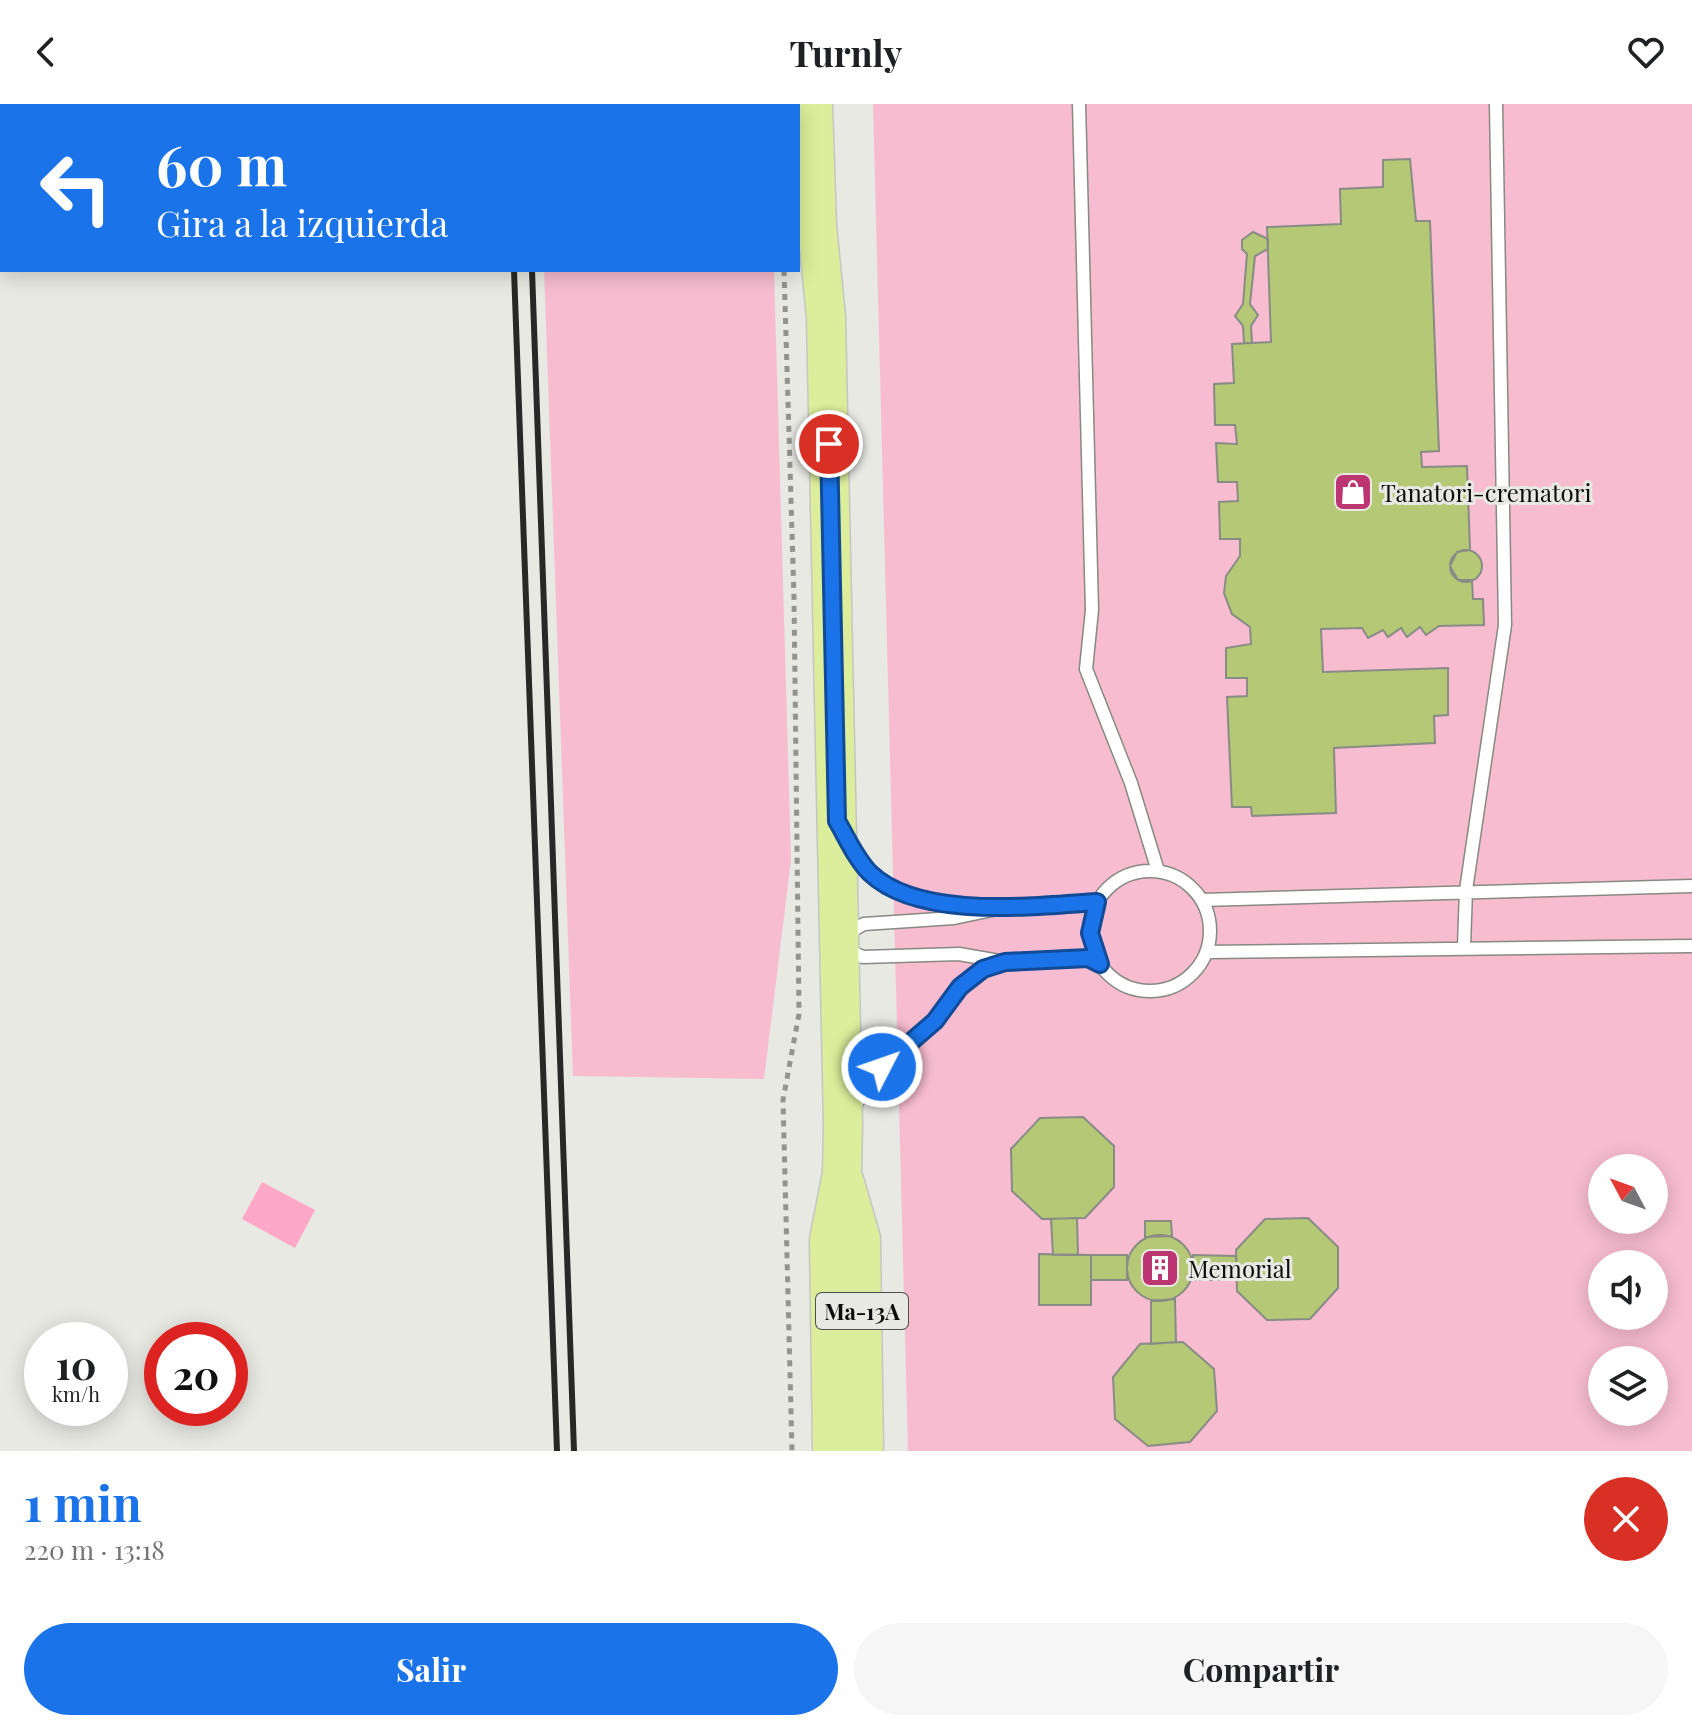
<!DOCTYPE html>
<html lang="es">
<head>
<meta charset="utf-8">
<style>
  body { margin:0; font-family:"Playfair Display",serif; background:#f6f6f6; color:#202124; height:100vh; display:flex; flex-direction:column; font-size:30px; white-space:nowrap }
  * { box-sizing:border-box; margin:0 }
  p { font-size:26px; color:#757577 }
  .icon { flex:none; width:44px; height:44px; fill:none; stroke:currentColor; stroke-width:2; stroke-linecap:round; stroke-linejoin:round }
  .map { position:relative; height:1347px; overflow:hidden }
  .drawer { display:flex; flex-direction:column; background:#fff; flex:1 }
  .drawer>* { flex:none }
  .guide { position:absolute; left:0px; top:0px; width:800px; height:168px; box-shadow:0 4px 20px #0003; background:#1a73e8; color:#fff; overflow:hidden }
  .needle { width:52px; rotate:311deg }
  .buttons { position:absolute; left:1588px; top:1050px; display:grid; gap:16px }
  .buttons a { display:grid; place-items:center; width:80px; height:80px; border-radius:50%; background:#fff; box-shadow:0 4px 20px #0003; font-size:40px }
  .speed { position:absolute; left:24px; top:1218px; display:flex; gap:16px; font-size:40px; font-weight:700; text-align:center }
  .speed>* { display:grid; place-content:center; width:104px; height:104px; border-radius:50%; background:#fff; box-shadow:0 4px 20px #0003; line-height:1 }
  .speed small { font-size:20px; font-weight:400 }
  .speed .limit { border:12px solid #d22; background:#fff; color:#111 }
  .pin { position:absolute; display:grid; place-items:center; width:68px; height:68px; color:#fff; margin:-34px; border:4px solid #fff; border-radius:50%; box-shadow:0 2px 8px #0007 }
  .me { position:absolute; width:88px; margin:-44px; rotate:49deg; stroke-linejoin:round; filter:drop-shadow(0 0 6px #0008) }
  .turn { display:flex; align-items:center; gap:28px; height:168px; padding:0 24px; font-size:36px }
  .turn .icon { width:104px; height:104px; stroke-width:2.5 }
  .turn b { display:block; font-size:56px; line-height:68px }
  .round { display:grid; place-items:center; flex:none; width:84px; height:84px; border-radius:42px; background:#f6f6f6 }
  .head { display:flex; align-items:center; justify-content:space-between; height:136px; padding:0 24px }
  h1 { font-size:48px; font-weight:700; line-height:60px; color:#1a73e8 }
  .cta { display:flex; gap:16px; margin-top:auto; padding:16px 24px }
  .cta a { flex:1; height:92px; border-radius:48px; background:#1a73e8; color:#fff; font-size:32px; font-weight:700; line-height:92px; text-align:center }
  .cta a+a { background:#f6f6f6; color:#202124 }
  header { display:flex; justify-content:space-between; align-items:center; height:104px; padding:0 24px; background:#fff; font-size:36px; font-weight:700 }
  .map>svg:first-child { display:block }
  .green { fill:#f8bcd0; fill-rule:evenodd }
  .water { fill:#ffa7c6 }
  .building { fill:#b4c876; stroke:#898b85; stroke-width:2 }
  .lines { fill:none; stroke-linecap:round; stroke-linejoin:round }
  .service-casing { stroke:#878983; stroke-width:15 }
  .primary-casing { stroke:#c5c5c4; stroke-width:41 }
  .path { stroke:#93948f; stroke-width:5; stroke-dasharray:6 6; stroke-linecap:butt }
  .service { stroke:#fff; stroke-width:12 }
  .primary { stroke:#dcee9b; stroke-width:38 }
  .rail { stroke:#282826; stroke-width:6 }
  .route-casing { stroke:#114b97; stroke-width:20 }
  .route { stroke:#1a73e8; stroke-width:14 }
  .labels { text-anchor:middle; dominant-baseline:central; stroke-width:6; stroke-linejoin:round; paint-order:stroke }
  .shield { fill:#e8e9e3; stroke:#4e4e4b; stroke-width:2 }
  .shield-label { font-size:22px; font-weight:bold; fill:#0c0c0a }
  .poi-label { font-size:24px; fill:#0c0c0a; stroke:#e8e9e3; text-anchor:start }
</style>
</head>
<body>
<header><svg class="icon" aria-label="back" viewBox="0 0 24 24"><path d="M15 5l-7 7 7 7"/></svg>Turnly<svg class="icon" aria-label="heart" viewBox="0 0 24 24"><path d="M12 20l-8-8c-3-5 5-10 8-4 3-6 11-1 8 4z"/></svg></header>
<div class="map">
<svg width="1692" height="1347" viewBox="0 0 1692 1347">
  <rect width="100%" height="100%" fill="#e8e9e3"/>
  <path class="green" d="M 538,0 L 770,0 L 770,2 L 538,2 Z
    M 873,0 L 1692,0 L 1692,1347 L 908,1347 ZM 1602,1064 L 1654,1064 L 1654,1116 L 1602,1116 ZM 1602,1160 L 1654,1160 L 1654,1212 L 1602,1212 ZM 1602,1256 L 1654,1256 L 1654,1308 L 1602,1308 Z
    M 544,166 L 774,166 L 791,756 L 764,975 L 573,972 Z"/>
  <path class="water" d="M 262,1078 L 315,1106 L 295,1144 L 242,1115 Z"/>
  <path class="building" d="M 1410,55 L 1416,117 L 1430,117 L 1439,347 L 1421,348 L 1422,363 L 1467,362 L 1470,446 L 1457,448 L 1450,462 L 1458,476 L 1472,476 L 1473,495 L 1483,495 L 1484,521 L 1439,522 L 1426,531 L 1420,523 L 1407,533 L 1401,524 L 1388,533 L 1383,526 L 1368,534 L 1362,524 L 1321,525 L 1323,568 L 1448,564 L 1448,611 L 1434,612 L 1435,639 L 1334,644 L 1336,709 L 1252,712 L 1251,703 L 1232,703 L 1227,593 L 1247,592 L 1247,574 L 1226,574 L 1226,544 L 1251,540 L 1250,523 L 1232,510 L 1224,489 L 1226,472 L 1240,452 L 1240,435 L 1220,435 L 1219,398 L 1238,397 L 1237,378 L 1218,378 L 1216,339 L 1237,340 L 1235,321 L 1215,321 L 1214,280 L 1234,279 L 1232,240 L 1271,238 L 1267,123 L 1341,120 L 1340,85 L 1383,83 L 1383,56 Z
    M 1253,128 L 1268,135 L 1268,145 L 1255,152 L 1250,200 L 1258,211 L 1251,222 L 1252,239 L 1244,239 L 1243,222 L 1235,212 L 1243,200 L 1247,150 L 1242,145 L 1242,136 Z
    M1450 462a16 16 0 1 1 32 0a16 16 0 1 1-32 0Z
    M 1083,1013 L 1114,1042 L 1114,1083 L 1085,1114 L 1042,1115 L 1012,1087 L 1011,1045 L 1040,1014 Z
    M 1077,1114 L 1078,1151 L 1053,1151 L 1051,1115 Z
    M 1308,1114 L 1338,1143 L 1338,1184 L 1310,1215 L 1267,1216 L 1237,1187 L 1236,1146 L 1265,1115 Z
    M 1145,1117 L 1171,1117 L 1172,1132 L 1145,1133 Z
    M1127 1164a33 33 0 1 1 66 0a33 33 0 1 1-66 0Z
    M 1039,1150 L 1091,1151 L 1091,1201 L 1039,1201 Z
    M 1091,1151 L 1127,1151 L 1127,1176 L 1091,1176 Z
    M 1193,1151 L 1236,1152 L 1237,1176 L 1194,1176 Z
    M 1175,1195 L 1176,1238 L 1151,1240 L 1151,1197 Z
    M 1183,1238 L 1214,1265 L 1217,1307 L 1190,1338 L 1148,1342 L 1115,1315 L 1113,1273 L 1140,1240 Z"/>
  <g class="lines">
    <defs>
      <path id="service" d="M 1079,0 L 1092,506 L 1086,565 L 1131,679 L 1158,767
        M 849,739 C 887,805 925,795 990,803
        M1090 827a60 60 0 1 1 120 0a60 60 0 1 1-120 0Z
        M 1202,796 L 1692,782
        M 1097,798 L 1002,804 L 954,814 L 864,820 L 848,829 L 842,839 L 847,846 L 863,853 L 959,850 L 1005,858 L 1088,854 L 1100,860
        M 1464,842 L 1466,786 L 1505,521 L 1496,0
        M 1207,848 L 1692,842
        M 853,1004 L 882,963 L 935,917 L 970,873 L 1003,858"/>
      <path id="primary" d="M 813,0 L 817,122 L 826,213 L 843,1021 L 842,1070 L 829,1136 L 832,1347
        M 844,1076 L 861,1135 L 864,1347"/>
    </defs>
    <use href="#service" class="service-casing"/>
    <use href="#primary" class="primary-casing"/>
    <path class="path" d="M 784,166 L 794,494 L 799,910 L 783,996 L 792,1347"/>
    <use href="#service" class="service"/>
    <use href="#primary" class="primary"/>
    <path class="rail" d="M 508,0 L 508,2
      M 527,0 L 527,2
      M 514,166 L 557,1347
      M 532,166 L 574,1347"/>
  </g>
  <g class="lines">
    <defs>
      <path id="route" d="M 829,340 L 837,717 C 847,734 856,755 870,769 C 919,816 1033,802 1097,798 L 1090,829 L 1100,860 L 1088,854 L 1005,858 L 983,865 L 960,883 L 935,917 L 882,963"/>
    </defs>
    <use href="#route" class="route-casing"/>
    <use href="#route" class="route"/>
  </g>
  <defs>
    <symbol id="shop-square" viewBox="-11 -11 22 22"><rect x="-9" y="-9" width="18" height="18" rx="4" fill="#bd3573" stroke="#e8e9e3"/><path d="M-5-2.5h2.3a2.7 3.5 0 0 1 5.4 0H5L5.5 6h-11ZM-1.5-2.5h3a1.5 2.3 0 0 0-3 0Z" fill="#fff"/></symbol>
    <symbol id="building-square" viewBox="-11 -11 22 22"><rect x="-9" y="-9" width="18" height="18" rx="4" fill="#bd3573" stroke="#e8e9e3"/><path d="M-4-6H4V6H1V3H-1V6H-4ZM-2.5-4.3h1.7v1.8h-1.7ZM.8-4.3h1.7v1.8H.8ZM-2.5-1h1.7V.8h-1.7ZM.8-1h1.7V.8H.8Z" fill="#fff"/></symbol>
  </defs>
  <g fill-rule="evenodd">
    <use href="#shop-square" x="1331" y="366" width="44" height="44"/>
    <use href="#building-square" x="1138" y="1142" width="44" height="44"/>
  </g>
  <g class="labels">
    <rect class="shield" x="816" y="1189" width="92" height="36" rx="6"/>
    <g class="shield-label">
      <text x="862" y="1207">Ma-13A</text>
    </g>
    <g class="poi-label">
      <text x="1381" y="388">Tanatori-crematori</text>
      <text x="1188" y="1164">Memorial</text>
    </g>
  </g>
</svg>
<div class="buttons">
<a><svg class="needle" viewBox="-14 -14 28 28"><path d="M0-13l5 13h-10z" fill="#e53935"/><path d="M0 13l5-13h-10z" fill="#757577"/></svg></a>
<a><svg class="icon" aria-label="sound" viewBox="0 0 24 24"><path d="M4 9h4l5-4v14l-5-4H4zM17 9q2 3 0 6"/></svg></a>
<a><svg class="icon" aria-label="layers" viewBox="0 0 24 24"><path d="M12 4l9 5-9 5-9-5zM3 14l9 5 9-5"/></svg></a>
</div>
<div class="speed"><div>10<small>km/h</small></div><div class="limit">20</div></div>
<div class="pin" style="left:829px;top:340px;background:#d93025"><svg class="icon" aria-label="arrive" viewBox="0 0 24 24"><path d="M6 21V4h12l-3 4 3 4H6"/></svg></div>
<svg class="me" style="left:882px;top:963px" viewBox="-20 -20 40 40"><circle r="17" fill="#1a73e8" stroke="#fff" stroke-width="3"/><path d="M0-11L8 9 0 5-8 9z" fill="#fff"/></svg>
<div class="guide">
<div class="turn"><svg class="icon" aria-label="left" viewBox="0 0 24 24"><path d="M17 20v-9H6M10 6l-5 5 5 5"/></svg><div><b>60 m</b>Gira a la izquierda</div></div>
</div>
</div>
<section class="drawer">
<div class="head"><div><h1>1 min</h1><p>220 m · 13:18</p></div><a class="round" style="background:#d93025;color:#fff"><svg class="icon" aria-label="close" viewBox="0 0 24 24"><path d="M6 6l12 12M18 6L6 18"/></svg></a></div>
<div class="cta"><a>Salir</a><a>Compartir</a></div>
</section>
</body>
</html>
